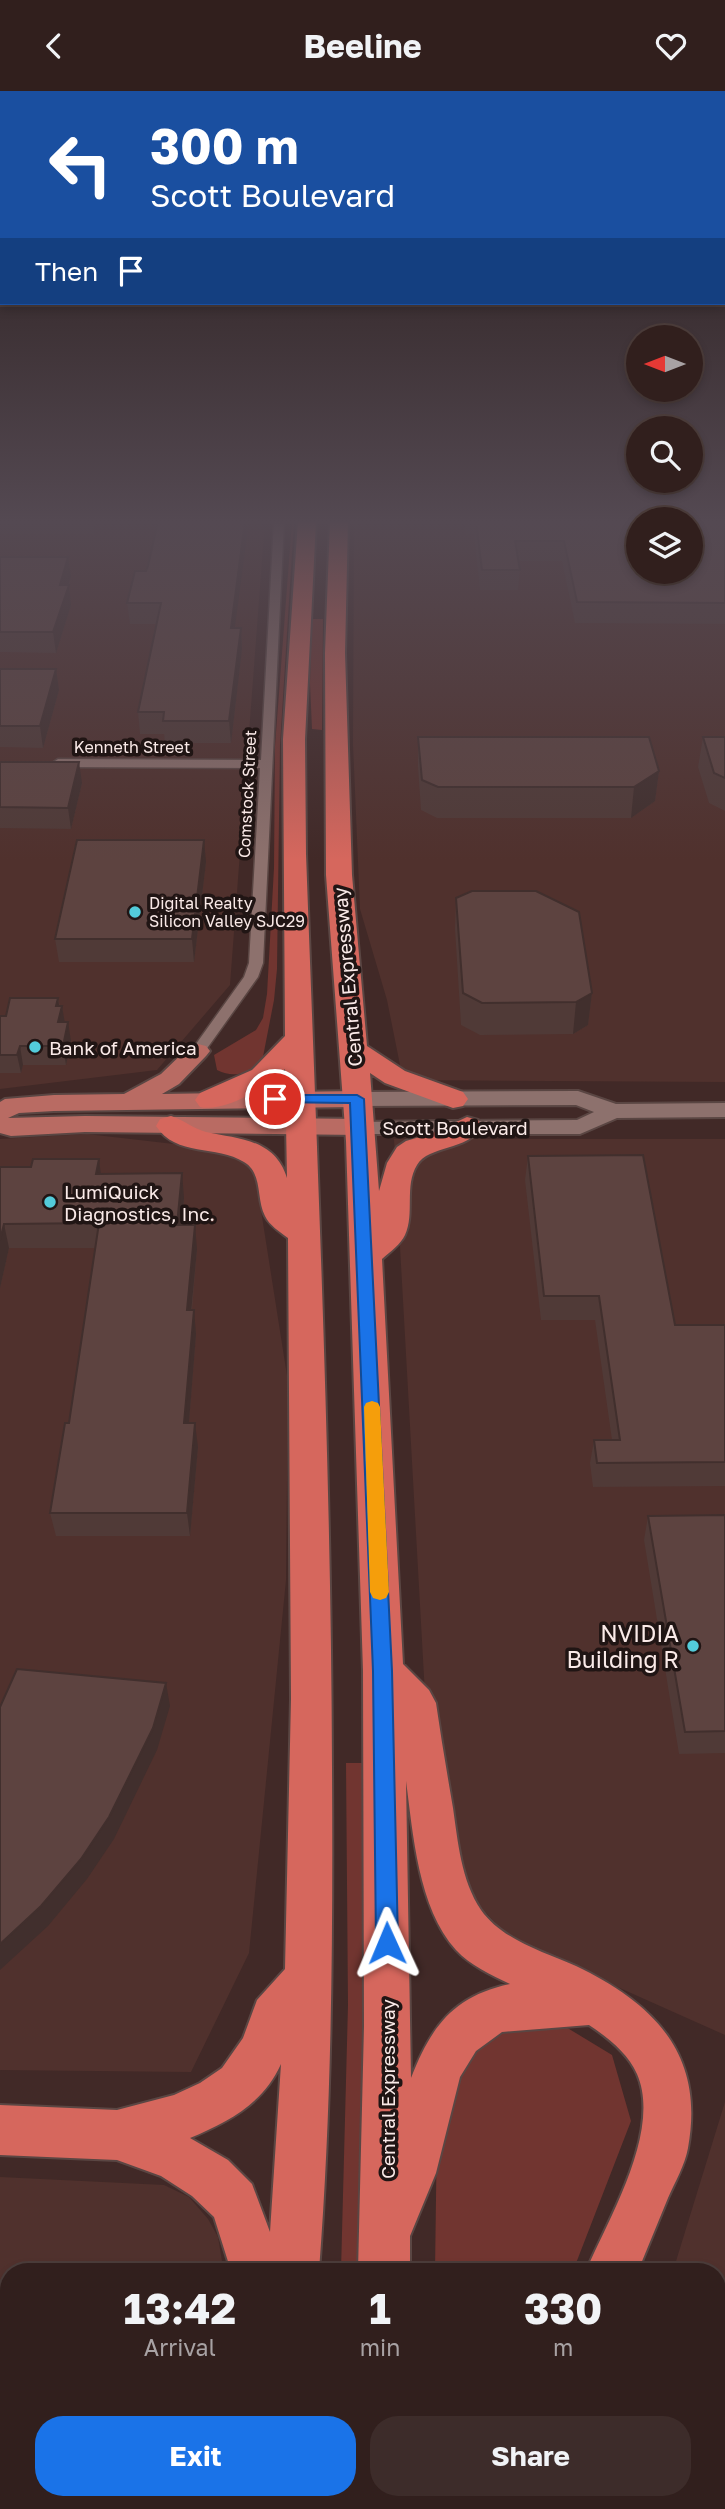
<!DOCTYPE html>
<html lang="en">
<head>
<meta charset="utf-8">
<style>
  body { margin:0; font-family:"Golos Text",sans-serif; background:#3d2c2a; color:#f1f3f6; height:100vh; display:flex; flex-direction:column; font-size:26px; white-space:nowrap }
  * { box-sizing:border-box; margin:0 }
  p { font-size:23px; color:#a8a2a4 }
  .icon { flex:none; width:38px; height:38px; fill:none; stroke:currentColor; stroke-width:2; stroke-linecap:round; stroke-linejoin:round }
  .map { position:relative; flex:1; overflow:hidden }
  .panel { position:absolute; left:0px; top:2172px; width:726px; height:247px; display:flex; flex-direction:column; background:#311f1d; border-radius:28px 28px 0 0; box-shadow:0 4px 10px #0003,0 0 0 2px #4c3d3b }
  .panel>* { flex:none }
  .guide { position:absolute; left:0px; top:0px; width:726px; height:214px; box-shadow:0 4px 10px #0003,0 0 0 2px #4c3d3b; background:#1a4fa0; color:#fff; overflow:hidden }
  .needle { width:46px; rotate:270deg }
  .buttons { position:absolute; left:626px; top:234px; display:grid; gap:14px }
  .buttons a { display:grid; place-items:center; width:77px; height:77px; border-radius:50%; background:#311f1d; box-shadow:0 4px 10px #0003,0 0 0 2px #4c3d3b; font-size:35px }
  .pin { position:absolute; display:grid; place-items:center; width:60px; height:60px; color:#fff; margin:-30px; border:4px solid #fff; border-radius:50%; box-shadow:0 2px 7px #0007 }
  .me { position:absolute; width:77px; margin:-38px; rotate:359deg; stroke-linejoin:round; filter:drop-shadow(0 0 5px #0008) }
  .turn { display:flex; align-items:center; gap:24px; height:147px; padding:0 35px; font-size:32px }
  .turn .icon { width:91px; height:91px; stroke-width:2.5 }
  .turn b { display:block; font-size:49px; line-height:60px }
  .then { display:flex; align-items:center; height:66px; padding:0 35px; background:#0003; gap:14px; font-size:26px }
  .eta { display:flex; justify-content:space-evenly; align-items:center; height:119px; text-align:center }
  .eta b { font-size:42px; font-weight:700; line-height:49px }
  .primary-button { display:flex; gap:14px; margin-top:auto; padding:14px 35px }
  .primary-button a { flex:1; height:80px; border-radius:28px; background:#1a73e8; color:#fff; font-size:28px; font-weight:700; line-height:80px; text-align:center }
  .primary-button a+a { background:#3d2c2a; color:#f1f3f6 }
  header { display:flex; justify-content:space-between; align-items:center; height:91px; padding:0 35px; background:#311f1d; font-size:32px; font-weight:700 }
  .map>svg:first-child { display:block }
  .built { fill:#50312d }
  .green { fill:#713530 }
  .lines { fill:none; stroke-linecap:round; stroke-linejoin:round }
  .street-casing { stroke:#5a4643; stroke-width:3 }
  .secondary-casing { stroke:#5a4643; stroke-width:4 }
  .primary-casing { stroke:#5a4643; stroke-width:4 }
  .highway-casing { stroke:#5a4643; stroke-width:4 }
  .street { fill:#8d716d; fill-rule:evenodd }
  .secondary { fill:#8d716d; fill-rule:evenodd }
  .primary { fill:#b96b63; fill-rule:evenodd }
  .highway { fill:#d6675d; fill-rule:evenodd }
  .wall { fill:#503a37 }
  .shaded-wall { fill:#412f2d }
  .building { fill:#5d4340; stroke:#412f2d; stroke-width:2 }
  .route { fill:#1a73e8; stroke:#114b97; stroke-width:2 }
  .slow { fill:#f59e0b }
  .poi-dot { fill:#53cbda; stroke:#201514; stroke-width:2.5 }
  .labels { text-anchor:middle; dominant-baseline:central; stroke-width:7; stroke-linejoin:round; paint-order:stroke }
  .far-street-label { font-size:16px; fill:#faeae8; stroke:#201514 }
  .far-poi-label { font-size:16px; fill:#faeae8; stroke:#201514; text-anchor:start }
  .street-label { font-size:19px; fill:#faeae8; stroke:#201514 }
  .poi-label { font-size:19px; fill:#faeae8; stroke:#201514; text-anchor:start }
  .near-poi-label { font-size:23px; fill:#faeae8; stroke:#201514; text-anchor:end }
</style>
</head>
<body>
<header><svg class="icon" aria-label="back" viewBox="0 0 24 24"><path d="M15 5l-7 7 7 7"/></svg>Beeline<svg class="icon" aria-label="heart" viewBox="0 0 24 24"><path d="M12 20l-8-8c-3-5 5-10 8-4 3-6 11-1 8 4z"/></svg></header>
<div class="map">
<svg width="725" height="2418" viewBox="0 0 725 2418">
  <rect width="100%" height="100%" fill="#412927"/>
  <path class="built" d="M 0,430 L 265,430 L 230,894 L 157,979 L 0,998 Z
    M 354,430 L 639,430 L 639,481 L 691,481 L 725,430 L 725,991 L 403,989 L 387,909 L 360,818 L 353,653 Z
    M 87,1043 L 252,1062 L 288,1291 L 286,1489 L 249,1862 L 191,1981 L 0,1979 L 0,1048 Z
    M 394,1048 L 725,1048 L 725,1944 L 510,1848 L 434,1765 Z
    M 725,2011 L 725,2418 L 618,2418 L 619,2410 L 718,2410 L 718,2180 L 673,2180 Z
    M 0,2086 L 164,2094 L 189,2106 L 208,2128 L 218,2146 L 222,2170 L 221,2180 L 9,2180 L 9,2410 L 206,2410 L 205,2418 L 0,2418 Z"/>
  <path class="green" d="M 292,430 L 294,430 L 280,654 L 277,878 L 274,909 L 262,971 C 247,982 235,988 217,979 L 214,964 L 256,939 L 263,927 L 267,903 L 274,777 L 275,655 Z
    M 312,528 L 323,528 L 322,639 L 312,638 L 310,592 Z
    M 346,1672 L 364,1672 L 368,2020 L 364,2180 L 341,2180 L 348,1914 Z
    M 556,1930 L 612,1964 L 631,2030 L 573,2180 L 435,2180 L 437,2034 L 458,1971 L 496,1940 Z
    M 431,2410 L 499,2410 L 498,2418 L 431,2418 Z"/>
  <g class="lines">
    <defs>
      <path id="street" d="M 274,430 L 284,430 L 263,872 L 258,886 L 203,963 L 198,965 L 191,960 L 244,886 L 249,872 L 260,677 L 58,676 L 52,672 L 58,668 L 261,669 Z"/>
      <path id="secondary" d="M 578,1000 L 616,1013 L 725,1012 L 725,1026 L 617,1027 L 580,1043 L 360,1043 L 352,1041 L 349,1036 L 352,1031 L 577,1029 L 594,1021 L 576,1014 L 357,1015 L 349,1013 L 346,1008 L 349,1003 L 357,1001 Z"/>
      <path id="primary" d="M 198,953 L 206,955 L 210,960 L 206,965 L 179,993 L 162,1003 L 357,1000 L 366,1002 L 369,1008 L 366,1014 L 357,1016 L 54,1020 L 19,1022 L 8,1027 L 85,1025 L 360,1028 L 369,1030 L 373,1036 L 369,1042 L 360,1044 L 85,1041 L 11,1045 L 0,1042 L 0,1011 L 5,1008 L 54,1004 L 124,1003 L 161,983 L 190,955 Z"/>
      <path id="highway" d="M 298,430 L 316,430 L 305,648 L 306,763 C 317,1067 331,1371 332,1675 C 333,1843 332,2013 319,2180 L 231,2180 L 214,2126 L 192,2105 L 161,2085 L 117,2069 L 0,2064 L 0,2014 L 117,2019 L 174,2004 L 200,1992 L 222,1977 L 243,1947 L 257,1909 L 285,1878 L 291,1608 L 288,1147 C 280,1141 269,1134 265,1125 C 256,1108 263,1082 244,1071 C 217,1054 176,1066 156,1035 L 160,1028 L 171,1025 C 184,1029 194,1038 206,1041 C 239,1048 275,1048 287,1087 L 285,978 C 269,995 224,1022 200,1016 L 195,1009 L 200,1002 L 252,979 L 285,945 L 283,648 ZM 281,1973 L 270,2141 L 252,2093 L 228,2069 L 190,2047 C 228,2031 263,2013 281,1973 Z
        M 330,430 L 348,430 L 345,562 L 352,784 L 367,955 L 405,980 L 463,1001 L 468,1008 L 463,1015 L 453,1017 L 385,992 L 370,982 L 379,1100 L 387,1072 L 397,1056 L 406,1050 L 433,1042 L 467,1026 L 478,1029 L 482,1036 C 467,1060 429,1054 417,1074 C 404,1095 415,1123 405,1144 C 401,1153 390,1161 382,1168 L 403,1573 L 429,1599 L 436,1612 C 441,1647 447,1682 453,1717 C 458,1751 461,1789 481,1819 C 502,1849 544,1861 576,1875 C 655,1913 705,1964 688,2057 C 685,2074 675,2091 668,2107 C 658,2131 648,2156 638,2180 L 586,2180 C 608,2128 662,2040 637,1983 C 628,1962 607,1946 589,1934 L 502,1941 L 476,1960 L 460,1986 L 436,2082 L 410,2145 L 410,2180 L 358,2180 L 364,1935 L 363,1580 L 346,1050 L 326,784 L 325,562 ZM 406,1690 C 413,1742 418,1817 456,1859 C 470,1874 491,1884 510,1893 C 453,1905 431,1936 411,1987 Z
        M 246,2410 L 302,2410 L 302,2418 L 246,2418 Z
        M 346,2410 L 402,2410 L 402,2418 L 346,2418 Z
        M 510,2410 L 566,2410 L 564,2418 L 508,2418 Z"/>
    </defs>
    <use href="#street" class="street-casing"/>
    <use href="#secondary" class="secondary-casing"/>
    <use href="#primary" class="primary-casing"/>
    <use href="#highway" class="highway-casing"/>
    <use href="#street" class="street"/>
    <use href="#secondary" class="secondary"/>
    <use href="#primary" class="primary"/>
    <use href="#highway" class="highway"/>
  </g>
  <path class="wall" d="M 0,430 L 97,430 L 94,443 L 0,443 Z
    M 464,430 L 725,430 L 725,533 L 575,532 L 562,470 L 518,470 L 520,479 L 518,499 L 480,499 L 474,443 L 466,443 Z
    M 0,466 L 68,466 L 71,485 L 69,494 L 71,514 L 56,562 L 0,561 Z
    M 135,480 L 235,537 L 241,537 L 242,558 L 231,652 L 165,652 L 164,643 L 140,643 L 138,621 L 157,533 L 130,533 L 127,512 Z
    M 0,578 L 56,578 L 59,599 L 43,657 L 0,656 Z
    M 418,646 L 659,680 L 655,710 L 631,727 L 437,727 L 421,719 L 418,676 Z
    M 703,646 L 725,646 L 725,720 L 709,712 L 698,676 Z
    M 0,671 L 82,692 L 71,738 L 0,737 Z
    M 206,771 L 194,871 L 59,871 L 55,848 Z
    M 456,807 L 592,902 L 588,934 L 573,943 L 480,944 L 461,934 L 455,838 Z
    M 58,907 L 60,915 L 62,915 L 64,931 L 71,950 L 66,974 L 23,974 L 21,982 L 0,982 L 0,925 L 6,925 Z
    M 528,1065 L 675,1234 L 725,1234 L 725,1395 L 593,1396 L 590,1372 L 594,1349 L 612,1349 L 595,1229 L 541,1229 L 525,1089 Z
    M 0,1076 L 101,1083 L 184,1107 L 182,1134 L 197,1158 L 192,1219 L 196,1243 L 189,1332 L 198,1356 L 190,1445 L 56,1445 L 50,1422 L 69,1332 L 95,1157 L 9,1157 L 0,1197 Z
    M 725,1424 L 725,1662 L 679,1663 L 644,1449 L 648,1425 Z"/>
  <path class="shaded-wall" d="M 93,430 L 97,430 L 94,443 Z
    M 245,430 L 249,430 L 232,558 L 231,537 Z
    M 68,466 L 71,485 L 67,498 L 69,494 L 71,514 L 56,562 L 53,541 L 60,494 Z
    M 241,537 L 242,558 L 231,652 L 229,630 Z
    M 56,578 L 59,599 L 43,657 L 40,635 Z
    M 79,671 L 82,692 L 71,738 L 68,717 Z
    M 659,680 L 655,710 L 631,727 L 634,696 Z
    M 204,749 L 206,771 L 194,871 L 192,848 Z
    M 592,902 L 588,934 L 573,943 L 576,911 Z
    M 58,907 L 60,920 L 62,915 L 65,933 L 61,950 L 56,915 Z
    M 68,931 L 71,950 L 66,974 L 63,955 Z
    M 20,955 L 23,974 L 21,982 L 17,964 Z
    M 99,1068 L 102,1092 L 96,1083 Z
    M 182,1082 L 184,1107 L 179,1158 L 177,1134 Z
    M 4,1133 L 9,1157 L 0,1197 L 0,1149 Z
    M 195,1134 L 197,1158 L 189,1243 L 187,1219 Z
    M 194,1219 L 196,1243 L 187,1356 L 184,1332 Z
    M 195,1332 L 198,1356 L 190,1445 L 187,1422 Z
    M 166,1592 L 170,1615 L 157,1659 L 114,1748 L 87,1788 L 48,1835 L 0,1879 L 0,1853 Z
    M 65,2410 L 73,2410 L 72,2418 L 64,2418 Z"/>
  <path class="building" d="M 158,430 L 245,430 L 231,537 L 241,537 L 229,630 L 163,630 L 164,621 L 138,621 L 161,512 L 127,512 L 135,480 L 146,480 L 148,475 Z
    M 476,430 L 639,430 L 639,481 L 691,481 L 691,430 L 725,430 L 725,512 L 577,511 L 564,450 L 515,450 L 520,479 L 482,479 Z
    M 0,466 L 68,466 L 60,494 L 69,494 L 53,541 L 0,541 Z
    M 0,578 L 56,578 L 40,635 L 0,635 Z
    M 418,646 L 649,646 L 659,680 L 634,696 L 438,696 L 422,689 Z
    M 703,646 L 725,646 L 725,687 L 714,682 Z
    M 0,671 L 79,671 L 68,717 L 0,716 Z
    M 77,749 L 204,749 L 192,848 L 55,848 Z
    M 472,800 L 536,800 L 579,821 L 592,902 L 576,911 L 482,912 L 463,902 L 456,807 Z
    M 10,907 L 58,907 L 56,915 L 62,915 L 58,931 L 68,931 L 63,955 L 20,955 L 17,964 L 0,964 L 0,925 L 6,925 Z
    M 643,1064 L 675,1234 L 725,1234 L 725,1371 L 597,1372 L 594,1349 L 620,1349 L 599,1205 L 544,1205 L 528,1065 Z
    M 33,1068 L 99,1068 L 96,1083 L 182,1082 L 177,1134 L 195,1134 L 187,1219 L 194,1219 L 184,1332 L 195,1332 L 187,1422 L 50,1422 L 65,1332 L 69,1332 L 99,1132 L 4,1133 L 0,1149 L 0,1076 L 31,1076 Z
    M 725,1424 L 725,1640 L 685,1641 L 648,1425 Z
    M 17,1578 L 166,1592 L 153,1637 L 109,1726 L 81,1768 L 41,1815 L 0,1853 L 0,1616 Z
    M 0,2205 L 9,2209 L 9,2410 L 65,2410 L 64,2418 L 0,2418 Z"/>
  <linearGradient id="sky" x2="0" y2="1"><stop stop-color="#241715"/><stop offset="0.56" stop-color="#544952"/><stop offset="1" stop-color="#544952" stop-opacity="0"/></linearGradient>
  <rect width="725" height="769" fill="url(#sky)"/>
  <path class="route" d="M 275,1004 L 357,1004 L 364,1008 L 392,1580 L 398,1852 L 395,1859 L 387,1862 L 379,1859 L 376,1852 L 373,1580 L 350,1012 L 270,1011 L 270,1005 Z"/>
  <path class="slow" d="M 372,1310 L 378,1312 L 380,1316 L 389,1501 L 386,1507 L 380,1509 L 373,1507 L 370,1501 L 364,1316 L 366,1312 Z"/>
  <g class="poi-dot">
    <circle cx="135" cy="821" r="7"/>
    <circle cx="35" cy="956" r="7"/>
    <circle cx="50" cy="1111" r="7"/>
    <circle cx="693" cy="1555" r="7"/>
  </g>
  <g class="labels">
    <g class="far-street-label">
      <text x="132" y="656">Kenneth Street</text>
      <text transform="translate(247 703) rotate(-87)">Comstock Street</text>
    </g>
    <g class="far-poi-label">
      <text x="149" y="812">Digital Realty<tspan x="149" dy="18">Silicon Valley SJC29</tspan></text>
    </g>
    <g class="street-label">
      <text transform="translate(347 886) rotate(-95)">Central Expressway</text>
      <text x="455" y="1036">Scott Boulevard</text>
      <text transform="translate(387 1998) rotate(-90)">Central Expressway</text>
    </g>
    <g class="poi-label">
      <text x="49" y="956">Bank of America</text>
      <text x="64" y="1100">LumiQuick<tspan x="64" dy="22">Diagnostics, Inc.</tspan></text>
    </g>
    <g class="near-poi-label">
      <text x="679" y="1542">NVIDIA<tspan x="679" dy="26">Building R</tspan></text>
    </g>
  </g>
</svg>
<div class="buttons">
<a><svg class="needle" viewBox="-14 -14 28 28"><path d="M0-13l5 13h-10z" fill="#e53935"/><path d="M0 13l5-13h-10z" fill="#a8a2a4"/></svg></a>
<a><svg class="icon" aria-label="search" viewBox="0 0 24 24"><circle cx="10" cy="10" r="6"/><path d="M15 15l6 6"/></svg></a>
<a><svg class="icon" aria-label="layers" viewBox="0 0 24 24"><path d="M12 4l9 5-9 5-9-5zM3 14l9 5 9-5"/></svg></a>
</div>
<div class="pin" style="left:275px;top:1008px;background:#d93025"><svg class="icon" aria-label="arrive" viewBox="0 0 24 24"><path d="M6 21V4h12l-3 4 3 4H6"/></svg></div>
<svg class="me" style="left:387px;top:1852px" viewBox="-20 -20 40 40"><path d="M0-17L14 15 0 8-14 15z" fill="#1a73e8" stroke="#fff" stroke-width="4"/></svg>
<div class="guide">
<div class="turn"><svg class="icon" aria-label="left" viewBox="0 0 24 24"><path d="M17 20v-9H6M10 6l-5 5 5 5"/></svg><div><b>300 m</b>Scott Boulevard</div></div>
<div class="then">Then<svg class="icon" aria-label="arrive" viewBox="0 0 24 24"><path d="M6 21V4h12l-3 4 3 4H6"/></svg></div>
</div>
<section class="panel">
<div class="eta">
<div><b>13:42</b><p>Arrival</p></div>
<div><b>1</b><p>min</p></div>
<div><b>330</b><p>m</p></div>
</div>
<div class="primary-button"><a>Exit</a><a>Share</a></div>
</section>
</div>
</body>
</html>
